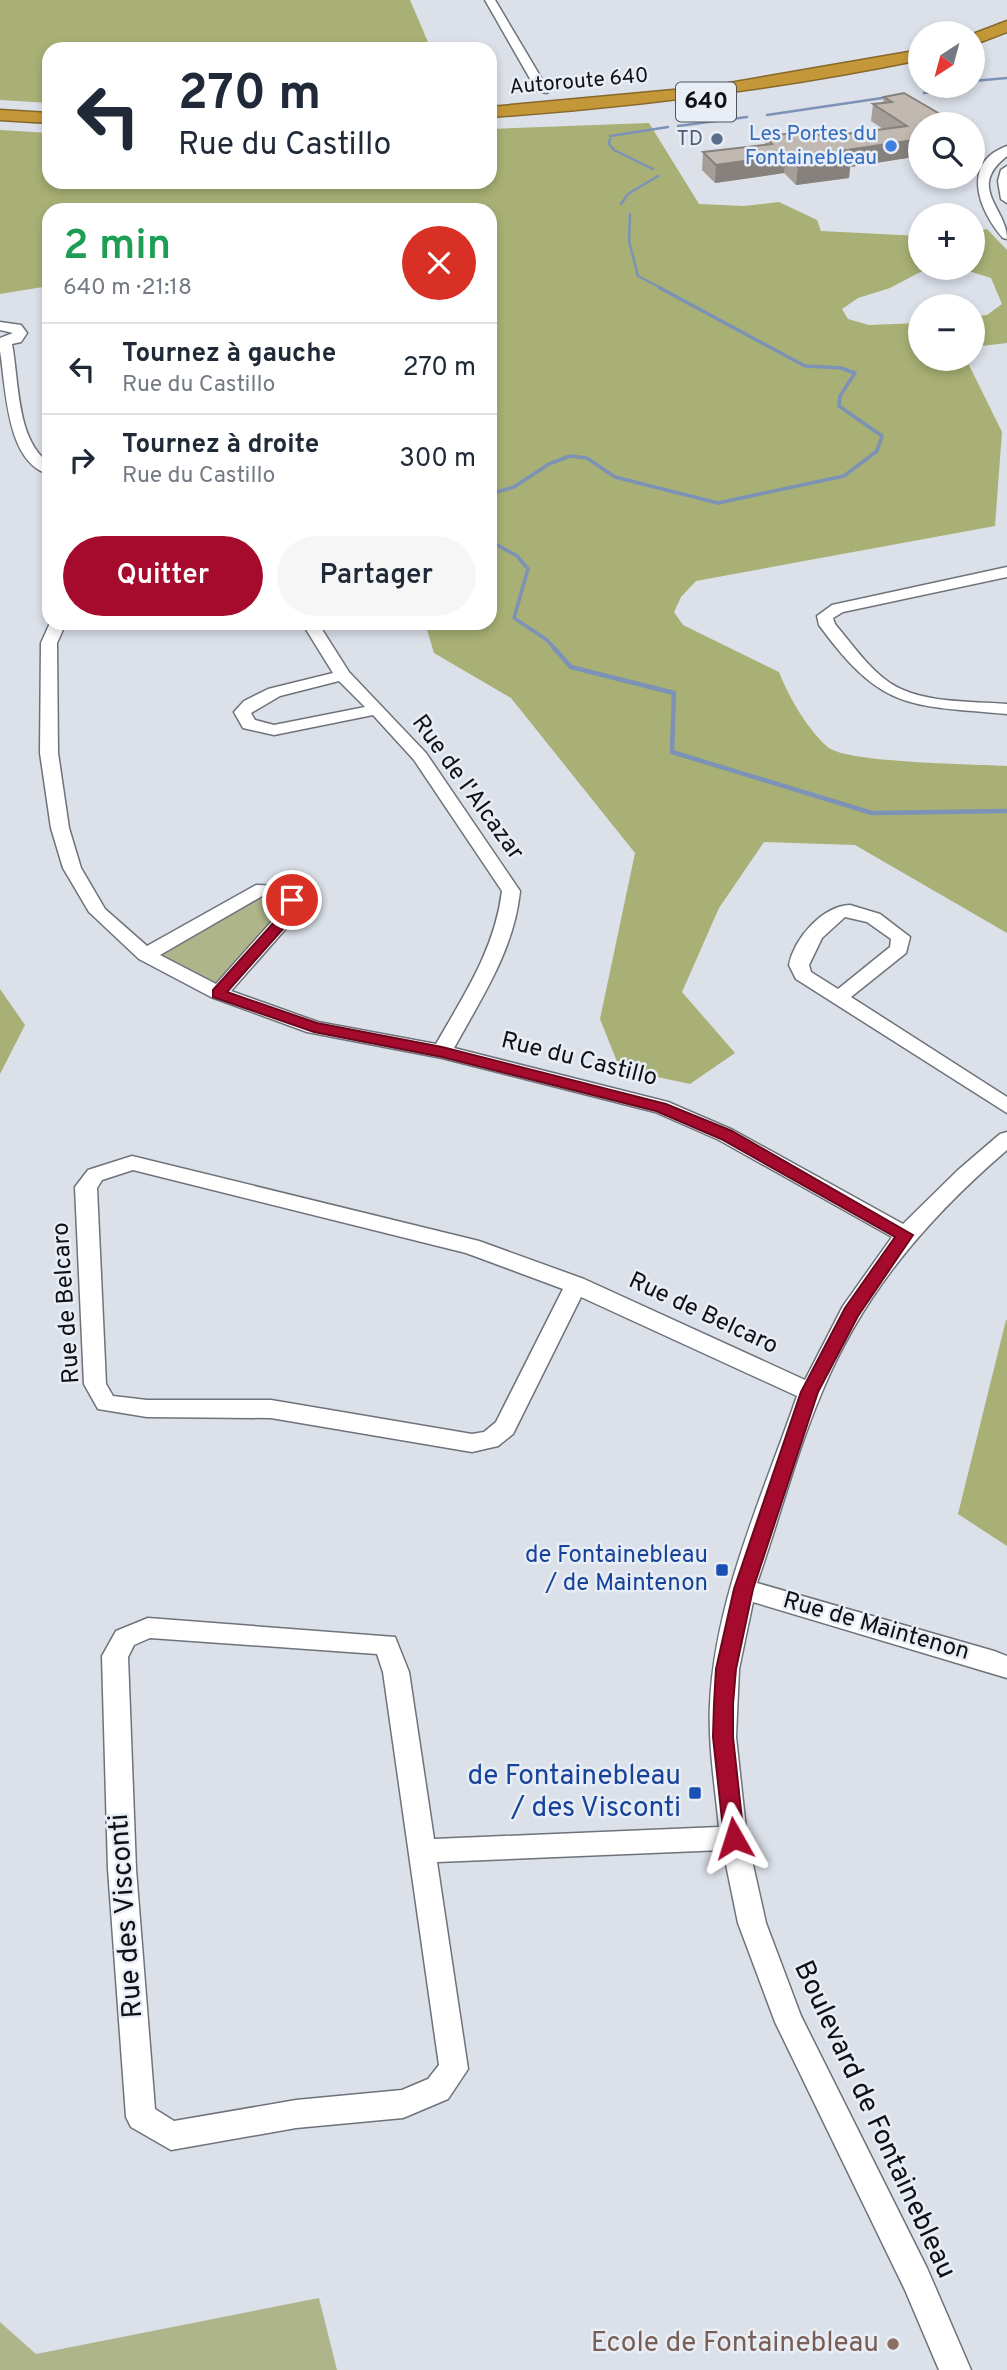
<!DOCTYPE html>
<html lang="fr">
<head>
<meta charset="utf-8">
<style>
  body { margin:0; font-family:Overpass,sans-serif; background:#f6f6f7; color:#1f2937; height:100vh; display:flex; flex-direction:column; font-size:26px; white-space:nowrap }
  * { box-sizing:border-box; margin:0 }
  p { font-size:23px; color:#747a83 }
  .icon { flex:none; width:38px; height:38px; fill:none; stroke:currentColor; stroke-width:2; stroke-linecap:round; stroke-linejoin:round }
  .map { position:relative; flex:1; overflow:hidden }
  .sheet { position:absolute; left:42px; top:203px; width:455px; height:427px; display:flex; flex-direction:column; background:#fff; border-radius:21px; box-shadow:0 4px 10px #0003 }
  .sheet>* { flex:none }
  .guide { position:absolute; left:42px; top:42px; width:455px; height:147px; border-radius:21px; box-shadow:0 4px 10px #0003; background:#fff; color:#1f2937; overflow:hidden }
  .needle { width:46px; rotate:216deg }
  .tools { position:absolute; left:908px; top:21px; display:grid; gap:14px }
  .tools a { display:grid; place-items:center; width:77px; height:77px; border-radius:50%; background:#fff; box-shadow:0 4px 10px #0003; font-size:35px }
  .pin { position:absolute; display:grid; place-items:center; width:60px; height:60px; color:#fff; margin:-30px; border:4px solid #fff; border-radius:50%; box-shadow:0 2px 7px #0007 }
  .me { position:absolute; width:77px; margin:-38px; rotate:354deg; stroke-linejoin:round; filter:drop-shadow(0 0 5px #0008) }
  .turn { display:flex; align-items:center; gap:24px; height:147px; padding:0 21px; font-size:32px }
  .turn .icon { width:91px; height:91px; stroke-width:2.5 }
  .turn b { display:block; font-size:49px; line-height:60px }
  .round { display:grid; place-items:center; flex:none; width:74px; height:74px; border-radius:37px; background:#f6f6f7 }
  .headline { display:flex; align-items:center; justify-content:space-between; height:119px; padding:0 21px }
  h1 { font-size:42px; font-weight:600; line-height:52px; color:#1e9e55 }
  .button { display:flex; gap:14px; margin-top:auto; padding:14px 21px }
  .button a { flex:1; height:80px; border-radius:42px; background:#a60b2e; color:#fff; font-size:28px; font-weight:600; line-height:80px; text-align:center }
  .button a+a { background:#f6f6f7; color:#1f2937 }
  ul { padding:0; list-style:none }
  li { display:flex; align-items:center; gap:21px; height:91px; padding:0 21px; border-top:2px solid #e0e1e3 }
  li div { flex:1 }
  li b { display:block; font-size:26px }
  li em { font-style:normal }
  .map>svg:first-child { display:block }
  .green { fill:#aeb58b }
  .forest { fill:#a8b075 }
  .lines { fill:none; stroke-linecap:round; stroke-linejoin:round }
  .stream-far2 { stroke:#7d92b7; stroke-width:2.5 }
  .stream-far1 { stroke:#7d92b7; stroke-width:3.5 }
  .stream { stroke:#7d92b7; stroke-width:4.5 }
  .minor-casing { stroke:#6e727a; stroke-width:3 }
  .highway-casing { stroke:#85682c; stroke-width:3 }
  .minor { fill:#fff; fill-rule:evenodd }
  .highway { fill:#c49739; fill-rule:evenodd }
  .wall { fill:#a59e98 }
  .shaded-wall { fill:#86817c }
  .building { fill:#c0b8b1; stroke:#86817c; stroke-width:2 }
  .route { fill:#a60b2e; stroke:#6c071e; stroke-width:2 }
  .service-dot { fill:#5c6f8a; stroke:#e8edf6; stroke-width:2.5 }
  .shop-dot { fill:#3f7fe0; stroke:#e8edf6; stroke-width:2.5 }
  .transit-dot { fill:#1a4fb4; stroke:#e8edf6; stroke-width:2.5 }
  .education-dot { fill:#8d6e63; stroke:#e8edf6; stroke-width:2.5 }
  .labels { text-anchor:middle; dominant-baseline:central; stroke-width:5; stroke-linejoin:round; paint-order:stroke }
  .far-street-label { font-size:21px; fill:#0f1114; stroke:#e8edf6 }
  .far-shop-label { font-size:21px; fill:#366cbe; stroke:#e8edf6; text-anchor:end }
  .far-service-label { font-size:21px; fill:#4e5e75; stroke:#e8edf6; text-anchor:end }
  .shield { fill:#e8edf6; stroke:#505358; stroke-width:2 }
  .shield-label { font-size:23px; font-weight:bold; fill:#0f1114 }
  .street-label { font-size:24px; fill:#0f1114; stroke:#e8edf6 }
  .transit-label { font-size:24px; fill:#164399; stroke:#e8edf6; text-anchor:end }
  .near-transit-label { font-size:28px; fill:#164399; stroke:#e8edf6; text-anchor:end }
  .near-street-label { font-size:28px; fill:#0f1114; stroke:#e8edf6 }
  .near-education-label { font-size:28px; fill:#785e54; stroke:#e8edf6; text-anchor:end }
</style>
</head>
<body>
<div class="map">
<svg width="1007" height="2370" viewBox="0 0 1007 2370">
  <rect width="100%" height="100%" fill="#dbe0e9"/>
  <path class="green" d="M 262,889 L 292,900 L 218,993 L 146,955 Z
    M 319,2298 L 337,2370 L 0,2370 L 0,2322 L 36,2354 Z"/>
  <path class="forest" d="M 0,0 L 410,0 L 431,49 L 49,49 L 49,103 L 0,100 Z
    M 649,123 L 699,204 L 744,206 L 779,202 L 817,220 L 821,231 L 920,236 L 920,268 L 928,268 L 890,288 L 858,298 L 842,309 L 848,319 L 869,325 L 920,323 L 920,359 L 966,359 L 1002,432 L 995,526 L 696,581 L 681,597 L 674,612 L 683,625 L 779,672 C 788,696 809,732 829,748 C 850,763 974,764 1007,766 L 1007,933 L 855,845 L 764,842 L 719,908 L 682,992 L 735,1053 L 690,1084 L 620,1069 L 600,1019 L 635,853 L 511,698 L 434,653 L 425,623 L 490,623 L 490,210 L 49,210 L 49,286 L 0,294 L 0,130 L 49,133 L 49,182 L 490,182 L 490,129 Z
    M 987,229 L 1007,250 L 1007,343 L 973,347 L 973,317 L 987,315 L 1002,304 L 991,278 L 962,269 L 943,268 L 973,268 L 973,232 Z
    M 0,989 L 25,1025 L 0,1074 Z
    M 1006,1320 L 1007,1320 L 1007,1546 L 958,1514 Z"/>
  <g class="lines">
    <path class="stream-far2" d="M 973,81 L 1007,78
      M 924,93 L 939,91 L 943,86
      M 767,115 L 889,97
      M 678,126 L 747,117
      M 610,136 L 668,127
      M 610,139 L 609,144 L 614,150 L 653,169
      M 621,204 L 628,194 L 658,176
      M 630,214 L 629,241 L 638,276 L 663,289"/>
    <path class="stream-far1" d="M 490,494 L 514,487 L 549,464 L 570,456 L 587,458 L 615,477 L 718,503 L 844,476 L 877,451 L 882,436 L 839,406 L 840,396 L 855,373 L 841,368 L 805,366 L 660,288
      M 490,541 L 517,556 L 528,569 L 514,618 L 547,640 L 556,650"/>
    <path class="stream" d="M 554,648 L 571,667 L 674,693 L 672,752 L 872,813 L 1007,811"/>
    <defs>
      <path id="minor" d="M 485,0 L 495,0 L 549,91 L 547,93 L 537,91 Z
        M 1007,146 L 1007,156 C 966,188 1007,208 1007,239 L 1003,238 C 979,211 960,163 1007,146 Z
        M 1007,166 L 1007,203 L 1001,199 L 998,181 L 1001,170 Z
        M 0,322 L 21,325 L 27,333 L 21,342 L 12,344 C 19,380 16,440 49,463 L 49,474 C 6,463 6,386 0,351 L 0,338 L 13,333 L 0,330 Z
        M 1007,567 L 1007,577 L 843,612 L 833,618 L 835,624 C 852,644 868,668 890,683 C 922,704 971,701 1007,704 L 1007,714 C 908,705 882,711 819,625 L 817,616 L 832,605 Z
        M 50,623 L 66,623 L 57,643 L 58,753 L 69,828 L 81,868 L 105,909 L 147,946 L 256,885 L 290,886 L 301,900 L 297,916 L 231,991 L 318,1022 L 436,1044 C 464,995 495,949 502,891 L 414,760 L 373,715 L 274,735 L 243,728 L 234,712 L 244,701 L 268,689 L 333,673 L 302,623 L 318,623 L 349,672 L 426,753 L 520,891 C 514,950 482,997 454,1048 L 668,1102 L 733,1130 L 903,1224 L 958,1170 L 1000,1134 L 1007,1132 L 1007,1150 C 927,1219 863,1293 822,1392 C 796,1453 779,1520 757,1583 L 994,1651 L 1007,1656 L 1007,1678 L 753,1602 L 739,1669 L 736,1737 L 747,1838 L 766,1923 L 801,2016 L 927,2268 L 971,2370 L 939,2370 L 905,2290 L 775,2022 L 738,1923 L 723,1850 L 437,1862 L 468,2069 L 448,2099 L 403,2118 L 296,2128 L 171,2150 L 131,2127 L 126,2117 L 108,1869 L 102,1656 L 116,1631 L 148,1618 L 395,1637 L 409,1672 L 434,1839 L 719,1827 C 715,1786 708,1745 710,1704 C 715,1598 763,1495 797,1396 L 581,1297 L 513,1434 L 498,1446 L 472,1452 L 271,1418 L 147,1417 L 98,1409 L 84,1384 L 75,1187 L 88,1170 L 132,1156 L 479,1241 L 584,1279 L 805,1380 L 843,1306 L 892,1237 L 719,1140 L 655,1112 L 442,1058 L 307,1032 L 211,997 L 139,959 L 89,912 L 63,868 L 51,828 L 40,753 L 41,643 ZM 339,681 L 365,707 L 274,725 L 255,720 L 251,713 L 280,696 ZM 264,895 L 279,895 L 283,900 L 281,911 L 216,984 L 160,955 ZM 133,1170 L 466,1253 L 563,1289 L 496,1422 L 484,1432 L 472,1434 L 271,1400 L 147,1400 L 113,1396 L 106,1384 L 97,1188 L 102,1180 ZM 150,1638 L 377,1654 L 383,1672 L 439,2065 L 428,2079 L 402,2090 L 296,2100 L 174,2121 L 155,2109 L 136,1869 L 128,1657 L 134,1645 Z
        M 850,905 L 880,914 L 910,937 L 906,953 L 851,997 L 1007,1097 L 1007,1113 L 796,979 L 789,965 C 794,939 822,906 850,905 ZM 845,917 L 867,922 L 891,939 L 890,947 L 838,989 L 811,972 L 809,965 L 822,938 Z"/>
      <path id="highway" d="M 1007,21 L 1007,32 L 973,45 L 973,34 Z
        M 920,50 L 920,60 C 778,89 635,107 490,117 L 490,107 L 706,87 Z
        M 0,110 L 49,113 L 49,123 L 0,120 Z"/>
    </defs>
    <use href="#minor" class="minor-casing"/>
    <use href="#highway" class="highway-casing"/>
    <use href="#minor" class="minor"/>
    <use href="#highway" class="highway"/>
  </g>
  <path class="wall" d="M 884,97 L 920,124 L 920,156 L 850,167 L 849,178 L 796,185 L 784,173 L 715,183 L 702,170 L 703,152 L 765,145 L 766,136 L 822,137 L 883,129 L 871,121 L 873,104 L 883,103 Z"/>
  <path class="shaded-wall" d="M 920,139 L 920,156 L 850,167 L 849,178 L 796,185 L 798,167 L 841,151 Z
    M 786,155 L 784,173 L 715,183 L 716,165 Z"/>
  <path class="building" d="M 904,93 L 957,124 L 920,124 L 920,139 L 841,151 L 850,160 L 798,167 L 786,155 L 716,165 L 703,152 L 772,144 L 766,136 L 814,131 L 822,137 L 907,126 L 873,104 L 892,102 L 884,97 Z"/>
  <path class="route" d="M 292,895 L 299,900 L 298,912 L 227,992 L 317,1023 L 442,1047 L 666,1104 L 732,1131 L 913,1235 L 858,1316 L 818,1392 L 753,1589 L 736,1669 L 733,1704 L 733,1737 L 744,1838 L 741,1844 L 734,1847 L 727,1844 L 724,1838 L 713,1737 L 714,1704 L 716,1669 L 734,1589 L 801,1392 L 845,1308 L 895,1237 L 721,1139 L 656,1111 L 442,1057 L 314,1032 L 213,997 L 213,990 L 284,911 L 285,900 Z"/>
  <circle class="service-dot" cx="717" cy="139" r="7"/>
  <circle class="shop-dot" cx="891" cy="146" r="7"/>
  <g class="transit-dot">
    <rect x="715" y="1563" width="14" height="14" rx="3.5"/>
    <rect x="688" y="1786" width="14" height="14" rx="3.5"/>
  </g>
  <circle class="education-dot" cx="893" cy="2344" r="7"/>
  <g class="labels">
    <g class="far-street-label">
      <text transform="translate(579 82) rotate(-5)">Autoroute 640</text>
    </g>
    <g class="far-shop-label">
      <text x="877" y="134">Les Portes du<tspan x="877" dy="24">Fontainebleau</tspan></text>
    </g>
    <g class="far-service-label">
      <text x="703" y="139">TD</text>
    </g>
    <rect class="shield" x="676" y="82.5" width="60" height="39" rx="5"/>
    <g class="shield-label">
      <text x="706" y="102">640</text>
    </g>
    <g class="street-label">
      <text transform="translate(467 788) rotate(54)">Rue de l'Alcazar</text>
      <text transform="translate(579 1060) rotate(14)">Rue du Castillo</text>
      <text transform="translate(67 1303) rotate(-94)">Rue de Belcaro</text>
      <text transform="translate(703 1314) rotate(25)">Rue de Belcaro</text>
      <text transform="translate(876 1627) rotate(16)">Rue de Maintenon</text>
    </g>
    <g class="transit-label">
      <text x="708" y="1556">de Fontainebleau<tspan x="708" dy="28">/ de Maintenon</tspan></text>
    </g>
    <g class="near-transit-label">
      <text x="681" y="1777">de Fontainebleau<tspan x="681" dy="32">/ des Visconti</tspan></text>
    </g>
    <g class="near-street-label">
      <text transform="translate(127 1916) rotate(-94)">Rue des Visconti</text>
      <text transform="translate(874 2120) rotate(65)">Boulevard de Fontainebleau</text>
    </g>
    <g class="near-education-label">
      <text x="879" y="2344">Ecole de Fontainebleau</text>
    </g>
  </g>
</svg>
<div class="tools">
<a><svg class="needle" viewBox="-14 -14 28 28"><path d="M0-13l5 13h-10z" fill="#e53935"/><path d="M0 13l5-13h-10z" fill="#747a83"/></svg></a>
<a><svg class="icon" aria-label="search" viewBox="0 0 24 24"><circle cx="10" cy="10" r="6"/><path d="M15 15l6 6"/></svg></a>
<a>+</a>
<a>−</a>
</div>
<div class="pin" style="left:292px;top:900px;background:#d93025"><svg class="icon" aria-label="arrive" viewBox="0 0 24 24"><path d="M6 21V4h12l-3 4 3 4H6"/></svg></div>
<svg class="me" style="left:734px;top:1838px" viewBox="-20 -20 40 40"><path d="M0-17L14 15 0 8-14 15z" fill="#a60b2e" stroke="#fff" stroke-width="4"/></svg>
<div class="guide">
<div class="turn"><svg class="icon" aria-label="left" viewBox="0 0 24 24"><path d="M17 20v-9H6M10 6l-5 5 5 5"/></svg><div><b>270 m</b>Rue du Castillo</div></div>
</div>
<section class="sheet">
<div class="headline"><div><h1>2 min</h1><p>640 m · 21:18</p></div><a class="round" style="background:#d93025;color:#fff"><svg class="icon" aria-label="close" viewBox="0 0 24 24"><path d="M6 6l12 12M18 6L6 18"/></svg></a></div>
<ul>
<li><svg class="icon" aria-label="left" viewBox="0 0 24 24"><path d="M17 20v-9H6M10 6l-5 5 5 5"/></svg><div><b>Tournez à gauche</b><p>Rue du Castillo</p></div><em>270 m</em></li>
<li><svg class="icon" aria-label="right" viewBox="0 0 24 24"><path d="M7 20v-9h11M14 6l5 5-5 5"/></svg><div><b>Tournez à droite</b><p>Rue du Castillo</p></div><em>300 m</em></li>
</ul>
<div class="button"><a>Quitter</a><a>Partager</a></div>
</section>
</div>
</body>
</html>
